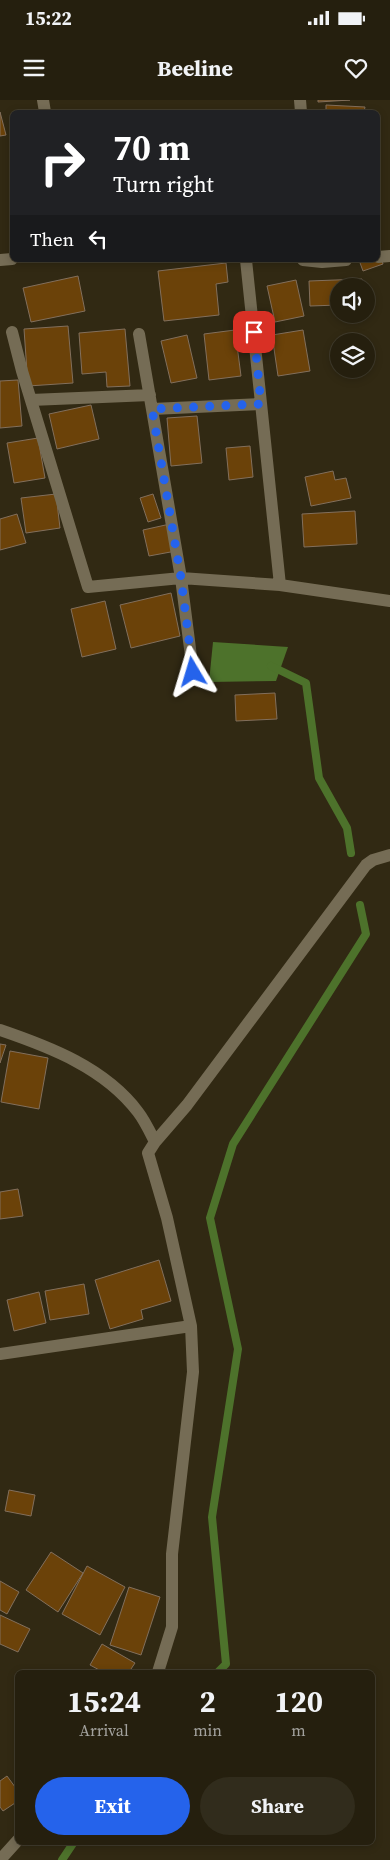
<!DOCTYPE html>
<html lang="en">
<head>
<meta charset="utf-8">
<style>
  body { margin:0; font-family:"Source Serif 4",serif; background:#312c1c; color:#f1f3f6; height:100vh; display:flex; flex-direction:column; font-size:19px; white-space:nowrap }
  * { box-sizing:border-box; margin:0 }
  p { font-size:16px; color:#a3a29e }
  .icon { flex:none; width:28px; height:28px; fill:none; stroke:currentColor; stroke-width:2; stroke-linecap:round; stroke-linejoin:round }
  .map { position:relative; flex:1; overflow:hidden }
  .drawer { position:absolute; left:15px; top:1570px; width:360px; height:175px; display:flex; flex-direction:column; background:#251f0e; border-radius:8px; box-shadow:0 2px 8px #0003,0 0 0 1px #423d2e }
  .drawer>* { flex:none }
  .guide { position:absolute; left:10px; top:10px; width:370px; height:152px; border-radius:8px; box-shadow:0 2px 8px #0003,0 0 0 1px #423d2e; background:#202124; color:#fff; overflow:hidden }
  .buttons { position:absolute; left:330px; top:178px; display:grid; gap:10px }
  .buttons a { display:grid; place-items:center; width:45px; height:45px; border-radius:50%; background:#251f0e; box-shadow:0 2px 8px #0003,0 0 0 1px #423d2e; font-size:25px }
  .pin { position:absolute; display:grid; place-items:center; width:42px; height:42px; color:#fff; margin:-21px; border-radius:10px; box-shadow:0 2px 8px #0006 }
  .me { position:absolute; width:55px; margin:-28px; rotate:353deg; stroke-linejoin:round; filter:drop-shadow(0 0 4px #0008) }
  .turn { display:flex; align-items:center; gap:18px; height:105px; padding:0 20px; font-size:22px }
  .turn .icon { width:65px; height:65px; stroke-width:2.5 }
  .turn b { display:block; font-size:35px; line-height:42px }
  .then { display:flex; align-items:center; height:48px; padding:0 20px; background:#0003; gap:10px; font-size:19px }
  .eta { display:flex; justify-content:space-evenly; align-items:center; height:85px; text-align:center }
  .eta b { font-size:30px; font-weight:700; line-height:35px }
  .action { display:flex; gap:10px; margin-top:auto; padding:10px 20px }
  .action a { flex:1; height:58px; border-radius:30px; background:#2563eb; color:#fff; font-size:20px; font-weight:700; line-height:58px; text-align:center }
  .action a+a { background:#312c1c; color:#f1f3f6 }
  .status { display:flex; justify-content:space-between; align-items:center; height:35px; padding:0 25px; background:#251f0e; direction:ltr }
  .status svg { height:14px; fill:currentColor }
  header { display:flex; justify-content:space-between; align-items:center; height:65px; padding:0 20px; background:#251f0e; font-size:22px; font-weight:700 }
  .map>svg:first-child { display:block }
  .water { fill:#4d722b }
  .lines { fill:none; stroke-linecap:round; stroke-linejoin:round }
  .stream { stroke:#4d722b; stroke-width:8 }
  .building { fill:#6b4209; stroke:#826f5c }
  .street { stroke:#756c55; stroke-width:12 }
  .route { stroke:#2563eb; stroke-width:9; stroke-dasharray:0 16.2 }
</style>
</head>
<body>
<div class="status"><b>15:22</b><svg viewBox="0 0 49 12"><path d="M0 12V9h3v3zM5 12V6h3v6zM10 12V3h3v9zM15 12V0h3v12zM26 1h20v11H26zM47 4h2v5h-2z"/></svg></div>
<header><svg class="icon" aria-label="menu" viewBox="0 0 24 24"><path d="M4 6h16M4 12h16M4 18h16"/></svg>Beeline<svg class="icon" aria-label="heart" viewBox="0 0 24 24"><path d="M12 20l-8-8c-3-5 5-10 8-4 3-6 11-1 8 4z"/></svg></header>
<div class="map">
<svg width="390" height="1760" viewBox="0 0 390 1760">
  <rect width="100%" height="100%" fill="#312913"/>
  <path class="water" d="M 213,542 L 288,547 L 276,581 L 209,582 Z"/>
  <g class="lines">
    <path class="stream" d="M 271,566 L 306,583 L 319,678 L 347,728 L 351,753
      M 218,1572 L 226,1564 L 212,1417 L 238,1249 L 210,1118 L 233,1044 L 366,834 L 360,805
      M 62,1760 L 74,1742"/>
  </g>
  <path class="building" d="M 318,0 L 350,0 L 318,2 Z
    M 326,5 L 365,7 L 364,12 L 326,12 Z
    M 0,12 L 6,35 L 0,36 Z
    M 378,148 L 383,164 L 363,171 L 359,160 L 378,160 Z
    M 226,163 L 228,182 L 216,184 L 219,215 L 164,221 L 158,171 Z
    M 78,176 L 85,211 L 31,222 L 23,188 Z
    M 362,179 L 363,186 L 339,186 L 339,205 L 310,206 L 309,181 Z
    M 296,180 L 304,216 L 275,222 L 267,186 Z
    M 68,226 L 73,283 L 28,286 L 24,229 Z
    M 125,229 L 130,286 L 107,287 L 106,272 L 82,274 L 79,233 Z
    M 235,230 L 241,276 L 209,280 L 204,234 Z
    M 303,230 L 310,271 L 278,276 L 272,235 Z
    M 187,235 L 197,278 L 171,283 L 161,241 Z
    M 18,280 L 22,326 L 0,328 L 0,281 Z
    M 91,305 L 99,339 L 57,349 L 49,314 Z
    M 197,316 L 202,363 L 171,366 L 167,318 Z
    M 38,338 L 45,378 L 14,383 L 7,343 Z
    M 250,346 L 253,377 L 229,380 L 226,348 Z
    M 333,371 L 335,380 L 346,378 L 351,398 L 311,406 L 305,377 Z
    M 56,394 L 60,428 L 26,433 L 21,398 Z
    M 153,394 L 161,418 L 148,422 L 140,398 Z
    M 355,411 L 357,444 L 304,447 L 302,414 Z
    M 17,414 L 26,443 L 0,450 L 0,419 Z
    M 170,424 L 176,451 L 149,456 L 143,430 Z
    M 171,493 L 180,536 L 131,548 L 120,505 Z
    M 105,501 L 116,549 L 82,557 L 71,509 Z
    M 275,593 L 277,619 L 236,621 L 235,595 Z
    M 0,944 L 6,945 L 0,963 Z
    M 10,951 L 48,958 L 39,1009 L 1,1002 Z
    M 18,1089 L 23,1116 L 0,1119 L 0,1092 Z
    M 159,1160 L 171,1201 L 141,1210 L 143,1219 L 110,1229 L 95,1180 Z
    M 84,1184 L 89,1214 L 50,1220 L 45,1191 Z
    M 39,1192 L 46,1223 L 14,1231 L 7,1200 Z
    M 9,1390 L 35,1395 L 31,1416 L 5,1411 Z
    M 51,1452 L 83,1473 L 58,1512 L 26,1490 Z
    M 87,1466 L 125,1487 L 100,1535 L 62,1514 Z
    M 0,1481 L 19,1492 L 7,1514 L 0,1510 Z
    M 129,1487 L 160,1497 L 141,1555 L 110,1545 Z
    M 0,1515 L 30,1529 L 18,1552 L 0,1544 Z
    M 102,1544 L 135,1563 L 129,1572 L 103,1572 L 90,1565 Z
    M 7,1676 L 18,1691 L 18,1701 L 3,1711 L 0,1707 L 0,1681 Z"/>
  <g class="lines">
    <path class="street" d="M 43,0 L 45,12
      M 300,0 L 301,12
      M 378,157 L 390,156
      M 0,160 L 12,159
      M 303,160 L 322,162 L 346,160
      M 12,232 L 22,271 L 88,487 L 181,478 L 280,485 L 246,160
      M 139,234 L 181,478 L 193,572
      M 31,300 L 150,295
      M 152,309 L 261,304
      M 280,485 L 390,501
      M 0,930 C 50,947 105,968 138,1012 C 145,1021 150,1032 155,1042
      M 0,1254 L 191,1226
      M 158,1572 L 172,1527 L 172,1454 L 193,1272 L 191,1226 L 167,1118 L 148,1053 L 155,1042 L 187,1005 L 366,765 L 373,760 L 390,755
      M 0,1760 L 18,1740"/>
  </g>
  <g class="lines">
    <path class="route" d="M 193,572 L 181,478 L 152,309 L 261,304 L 254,232"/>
  </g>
</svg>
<div class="buttons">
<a><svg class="icon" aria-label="sound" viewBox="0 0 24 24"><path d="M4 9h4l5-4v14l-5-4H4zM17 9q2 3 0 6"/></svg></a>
<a><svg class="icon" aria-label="layers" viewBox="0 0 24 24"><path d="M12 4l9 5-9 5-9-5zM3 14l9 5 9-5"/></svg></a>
</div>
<div class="pin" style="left:254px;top:232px;background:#d93025"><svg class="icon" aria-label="arrive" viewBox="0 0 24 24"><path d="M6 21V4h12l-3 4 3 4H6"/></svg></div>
<svg class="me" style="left:193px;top:572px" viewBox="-20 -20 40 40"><path d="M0-17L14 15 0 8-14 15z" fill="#2563eb" stroke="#fff" stroke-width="4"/></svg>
<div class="guide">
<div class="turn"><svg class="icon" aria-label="right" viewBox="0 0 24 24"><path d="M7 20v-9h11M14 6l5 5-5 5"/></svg><div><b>70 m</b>Turn right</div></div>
<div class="then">Then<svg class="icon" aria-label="left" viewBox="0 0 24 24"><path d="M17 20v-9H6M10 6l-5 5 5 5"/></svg></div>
</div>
<section class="drawer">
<div class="eta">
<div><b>15:24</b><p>Arrival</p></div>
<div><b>2</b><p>min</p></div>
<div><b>120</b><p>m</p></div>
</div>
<div class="action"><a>Exit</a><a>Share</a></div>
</section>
</div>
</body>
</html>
